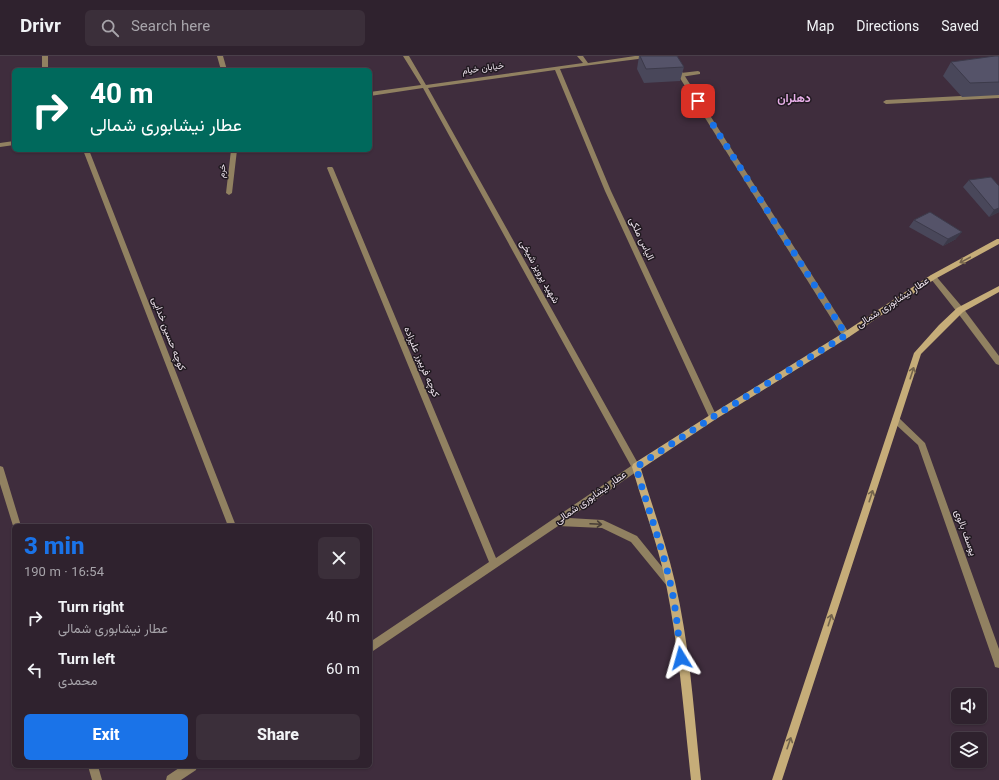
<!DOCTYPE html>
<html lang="en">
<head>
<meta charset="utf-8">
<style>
  body { margin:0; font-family:Georgia,Vazirmatn,serif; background:#3b2f3a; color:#f1f3f6; height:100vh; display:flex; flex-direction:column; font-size:15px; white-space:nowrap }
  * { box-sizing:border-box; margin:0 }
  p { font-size:13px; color:#a7a4aa }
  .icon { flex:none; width:22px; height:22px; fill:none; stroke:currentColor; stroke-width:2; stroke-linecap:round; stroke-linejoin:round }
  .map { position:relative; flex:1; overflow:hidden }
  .panel { position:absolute; left:12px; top:468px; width:360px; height:244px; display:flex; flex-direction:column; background:#2f222e; border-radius:6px; box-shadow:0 1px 3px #0004,0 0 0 1px #4a3f4a }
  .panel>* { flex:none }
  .guide { position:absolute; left:12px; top:12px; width:360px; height:84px; border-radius:6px; box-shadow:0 1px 3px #0004,0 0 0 1px #4a3f4a; background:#00695c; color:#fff; overflow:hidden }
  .fabs { position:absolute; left:951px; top:632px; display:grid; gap:8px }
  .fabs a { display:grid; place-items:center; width:36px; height:36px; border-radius:6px; background:#2f222e; box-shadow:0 1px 3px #0004,0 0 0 1px #4a3f4a; font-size:20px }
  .pin { position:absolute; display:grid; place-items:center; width:34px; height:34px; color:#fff; margin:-17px; border-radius:8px; box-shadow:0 2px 6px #0006 }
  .me { position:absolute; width:44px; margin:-22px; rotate:352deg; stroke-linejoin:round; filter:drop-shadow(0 0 3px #0008) }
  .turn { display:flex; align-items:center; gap:14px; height:84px; padding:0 12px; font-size:18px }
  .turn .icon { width:52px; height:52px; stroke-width:2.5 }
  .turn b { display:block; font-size:28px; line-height:34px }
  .round { display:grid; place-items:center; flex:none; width:42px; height:42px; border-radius:6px; background:#3b2f3a }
  .summary { display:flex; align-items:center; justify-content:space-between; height:68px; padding:0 12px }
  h1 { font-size:24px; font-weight:800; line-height:30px; color:#1a73e8 }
  .primary-button { display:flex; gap:8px; margin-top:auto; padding:8px 12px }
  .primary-button a { flex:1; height:46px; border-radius:6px; background:#1a73e8; color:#fff; font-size:16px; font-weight:800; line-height:46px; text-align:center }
  .primary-button a+a { background:#3b2f3a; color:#f1f3f6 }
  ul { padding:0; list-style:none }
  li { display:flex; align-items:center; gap:12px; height:52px; padding:0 12px }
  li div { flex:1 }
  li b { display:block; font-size:15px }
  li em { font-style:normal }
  header { display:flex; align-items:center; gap:24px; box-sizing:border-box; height:56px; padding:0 20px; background:#2f222e; border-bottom:1px solid #4a3f4a }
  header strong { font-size:19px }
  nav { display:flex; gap:22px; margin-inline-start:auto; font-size:14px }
  .search { width:280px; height:36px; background:#3b2f3a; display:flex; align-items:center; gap:10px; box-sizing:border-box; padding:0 14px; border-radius:6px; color:#a7a4aa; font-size:15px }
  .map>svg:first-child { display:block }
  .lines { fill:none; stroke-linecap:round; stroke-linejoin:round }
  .service { fill:#918161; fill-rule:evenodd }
  .minor { fill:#918161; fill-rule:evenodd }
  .secondary { fill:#c6ad79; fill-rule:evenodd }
  .wall { fill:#49475a }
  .shaded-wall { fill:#3c3a4a }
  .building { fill:#555369; stroke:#3c3a4a }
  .oneway { stroke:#73634c }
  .oneway2 { stroke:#483d37 }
  .route { stroke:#1a73e8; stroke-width:7; stroke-dasharray:0 12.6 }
  .labels { text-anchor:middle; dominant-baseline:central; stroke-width:3; stroke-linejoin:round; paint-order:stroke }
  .far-street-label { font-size:9px; fill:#ece1eb; stroke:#201920 }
  .street-label { font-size:10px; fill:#ece1eb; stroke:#201920 }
  .far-district-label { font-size:12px; font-weight:bold; fill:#e8afe9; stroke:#201920 }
</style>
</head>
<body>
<header>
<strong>Drivr</strong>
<div class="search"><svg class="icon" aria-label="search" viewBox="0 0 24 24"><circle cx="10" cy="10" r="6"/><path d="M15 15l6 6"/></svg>Search here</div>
<nav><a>Map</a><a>Directions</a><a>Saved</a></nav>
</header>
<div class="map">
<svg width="999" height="724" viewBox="0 0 999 724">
  <rect width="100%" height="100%" fill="#3f2d3d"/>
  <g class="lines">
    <path class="service" d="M 698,15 L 700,16 L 700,18 L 681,21 L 678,19 L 681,17 Z
      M 231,94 L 237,94 L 232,137 L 229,139 L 226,137 Z
      M 896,361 L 899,362 L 925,387 L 999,593 L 999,612 L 995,611 L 994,607 L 918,389 L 893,366 L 892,364 L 893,362 Z"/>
    <path class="minor" d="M 42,0 L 48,0 L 48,14 L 42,14 Z
      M 217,0 L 223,0 L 227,14 L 221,14 Z
      M 403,0 L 409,0 L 426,29 L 583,7 L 577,0 L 583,0 L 588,7 L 635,0 L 649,0 L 646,2 L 560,13 L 611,135 L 717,361 L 716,363 L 710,363 L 709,361 L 605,135 L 555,14 L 428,32 L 640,411 L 639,414 L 569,462 L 603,464 L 637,480 L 675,527 L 673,530 L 670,532 L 667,530 L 631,486 L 602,472 L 558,470 L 370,597 L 370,586 L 489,506 L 327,112 L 328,111 L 332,111 L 333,112 L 496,502 L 631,410 L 423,32 L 370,40 L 370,36 L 421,29 Z
      M 666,0 L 672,0 L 849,277 L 850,279 L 849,281 L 843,281 Z
      M 999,38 L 999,42 L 886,48 L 883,46 L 886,44 Z
      M 14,85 L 14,89 L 0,91 L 0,87 Z
      M 83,94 L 89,94 L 236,470 L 228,470 Z
      M 931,219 L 935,219 L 963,252 L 999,300 L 999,309 L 996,308 L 957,256 L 931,223 L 930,221 Z
      M 0,410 L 3,411 L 4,414 L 21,470 L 14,470 L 14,473 L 0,428 Z
      M 88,710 L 98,710 L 102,724 L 92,724 Z
      M 182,710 L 197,710 L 196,714 L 181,724 L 166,724 L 167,720 Z"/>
    <path class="secondary" d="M 997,183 L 999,183 L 999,188 L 935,223 L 849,281 L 716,363 L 641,413 C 652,450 666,487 675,526 C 690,590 694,658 701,724 L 691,724 C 684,659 679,592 666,528 C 658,488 643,450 632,411 L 633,408 L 710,359 L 843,277 L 931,219 Z
      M 999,230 L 999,236 L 963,256 L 921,298 L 782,724 L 772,724 L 914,297 L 939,269 L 957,252 Z"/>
  </g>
  <path class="wall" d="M 639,0 L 677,0 L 684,11 L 680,25 L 644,27 L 637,13 Z
    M 999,0 L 999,39 L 962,41 L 943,20 L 951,6 Z
    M 969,124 L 999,156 L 989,161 L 963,131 Z
    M 914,164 L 956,183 L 943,190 L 909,171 Z"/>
  <path class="shaded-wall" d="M 999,152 L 999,156 L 989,161 L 994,154 Z
    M 962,176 L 956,183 L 943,190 L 948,183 Z"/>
  <path class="building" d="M 640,0 L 677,0 L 684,11 L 646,13 Z
    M 995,0 L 999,0 L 999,26 L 970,27 L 951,6 Z
    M 991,121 L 999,130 L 999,152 L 994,154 L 969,124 Z
    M 930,156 L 962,176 L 948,183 L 914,164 Z"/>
  <defs><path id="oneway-shaft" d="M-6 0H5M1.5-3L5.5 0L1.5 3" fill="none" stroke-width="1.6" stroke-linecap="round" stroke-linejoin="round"/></defs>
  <g class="oneway">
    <use href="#oneway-shaft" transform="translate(965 204) rotate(152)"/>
    <use href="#oneway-shaft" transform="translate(912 317) rotate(-72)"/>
    <use href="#oneway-shaft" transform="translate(871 440) rotate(-72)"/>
    <use href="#oneway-shaft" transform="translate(830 564) rotate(-72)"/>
    <use href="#oneway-shaft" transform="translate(789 687) rotate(-71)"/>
  </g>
  <use class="oneway2" href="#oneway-shaft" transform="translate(596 468) rotate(3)"/>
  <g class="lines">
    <path class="route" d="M 681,602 C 678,577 676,550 670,526 C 661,487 647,450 636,411 L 713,361 L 846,279 L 698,45"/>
  </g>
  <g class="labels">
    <g class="far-street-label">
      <text transform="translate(483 13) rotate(-8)">خیابان خیام</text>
      <text transform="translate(223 115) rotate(-84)">خرم</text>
    </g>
    <g class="street-label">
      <text transform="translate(641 183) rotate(65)">الیاس ملکی</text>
      <text transform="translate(539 216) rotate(61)">شهید پرویز شیخی</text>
      <text transform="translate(893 247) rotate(-33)">عطار نیشابوری شمالی</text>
      <text transform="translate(168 278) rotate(69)">کوچه حسین خدایی</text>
      <text transform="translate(421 306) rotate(67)">کوچه فریبرز علیزاده</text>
      <text transform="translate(591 442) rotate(-35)">عطار نیشابوری شمالی</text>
      <text transform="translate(965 477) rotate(70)">یوسف بالوی</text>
    </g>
    <g class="far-district-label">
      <text x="794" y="43">دهلران</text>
    </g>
  </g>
</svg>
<div class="fabs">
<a><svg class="icon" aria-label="sound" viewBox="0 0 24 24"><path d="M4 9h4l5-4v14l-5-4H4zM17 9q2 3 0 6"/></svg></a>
<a><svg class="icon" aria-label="layers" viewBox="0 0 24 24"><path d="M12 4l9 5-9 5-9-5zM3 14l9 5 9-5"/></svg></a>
</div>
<div class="pin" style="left:698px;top:45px;background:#d93025"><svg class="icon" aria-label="arrive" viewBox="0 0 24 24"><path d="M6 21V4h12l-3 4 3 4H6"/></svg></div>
<svg class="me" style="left:681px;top:602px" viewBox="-20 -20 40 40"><path d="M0-17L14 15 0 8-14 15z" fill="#1a73e8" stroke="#fff" stroke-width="4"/></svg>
<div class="guide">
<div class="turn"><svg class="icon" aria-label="right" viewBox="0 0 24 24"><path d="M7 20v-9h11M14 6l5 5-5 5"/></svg><div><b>40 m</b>عطار نیشابوری شمالی</div></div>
</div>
<section class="panel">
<div class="summary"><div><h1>3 min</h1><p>190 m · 16:54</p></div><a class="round"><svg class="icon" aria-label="close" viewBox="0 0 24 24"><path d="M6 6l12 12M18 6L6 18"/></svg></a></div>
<ul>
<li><svg class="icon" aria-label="right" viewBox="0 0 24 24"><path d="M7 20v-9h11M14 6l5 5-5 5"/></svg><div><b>Turn right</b><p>عطار نیشابوری شمالی</p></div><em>40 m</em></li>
<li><svg class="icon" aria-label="left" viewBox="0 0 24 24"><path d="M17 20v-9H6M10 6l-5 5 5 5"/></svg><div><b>Turn left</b><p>محمدی</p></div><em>60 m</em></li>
</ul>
<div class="primary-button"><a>Exit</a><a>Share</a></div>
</section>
</div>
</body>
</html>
